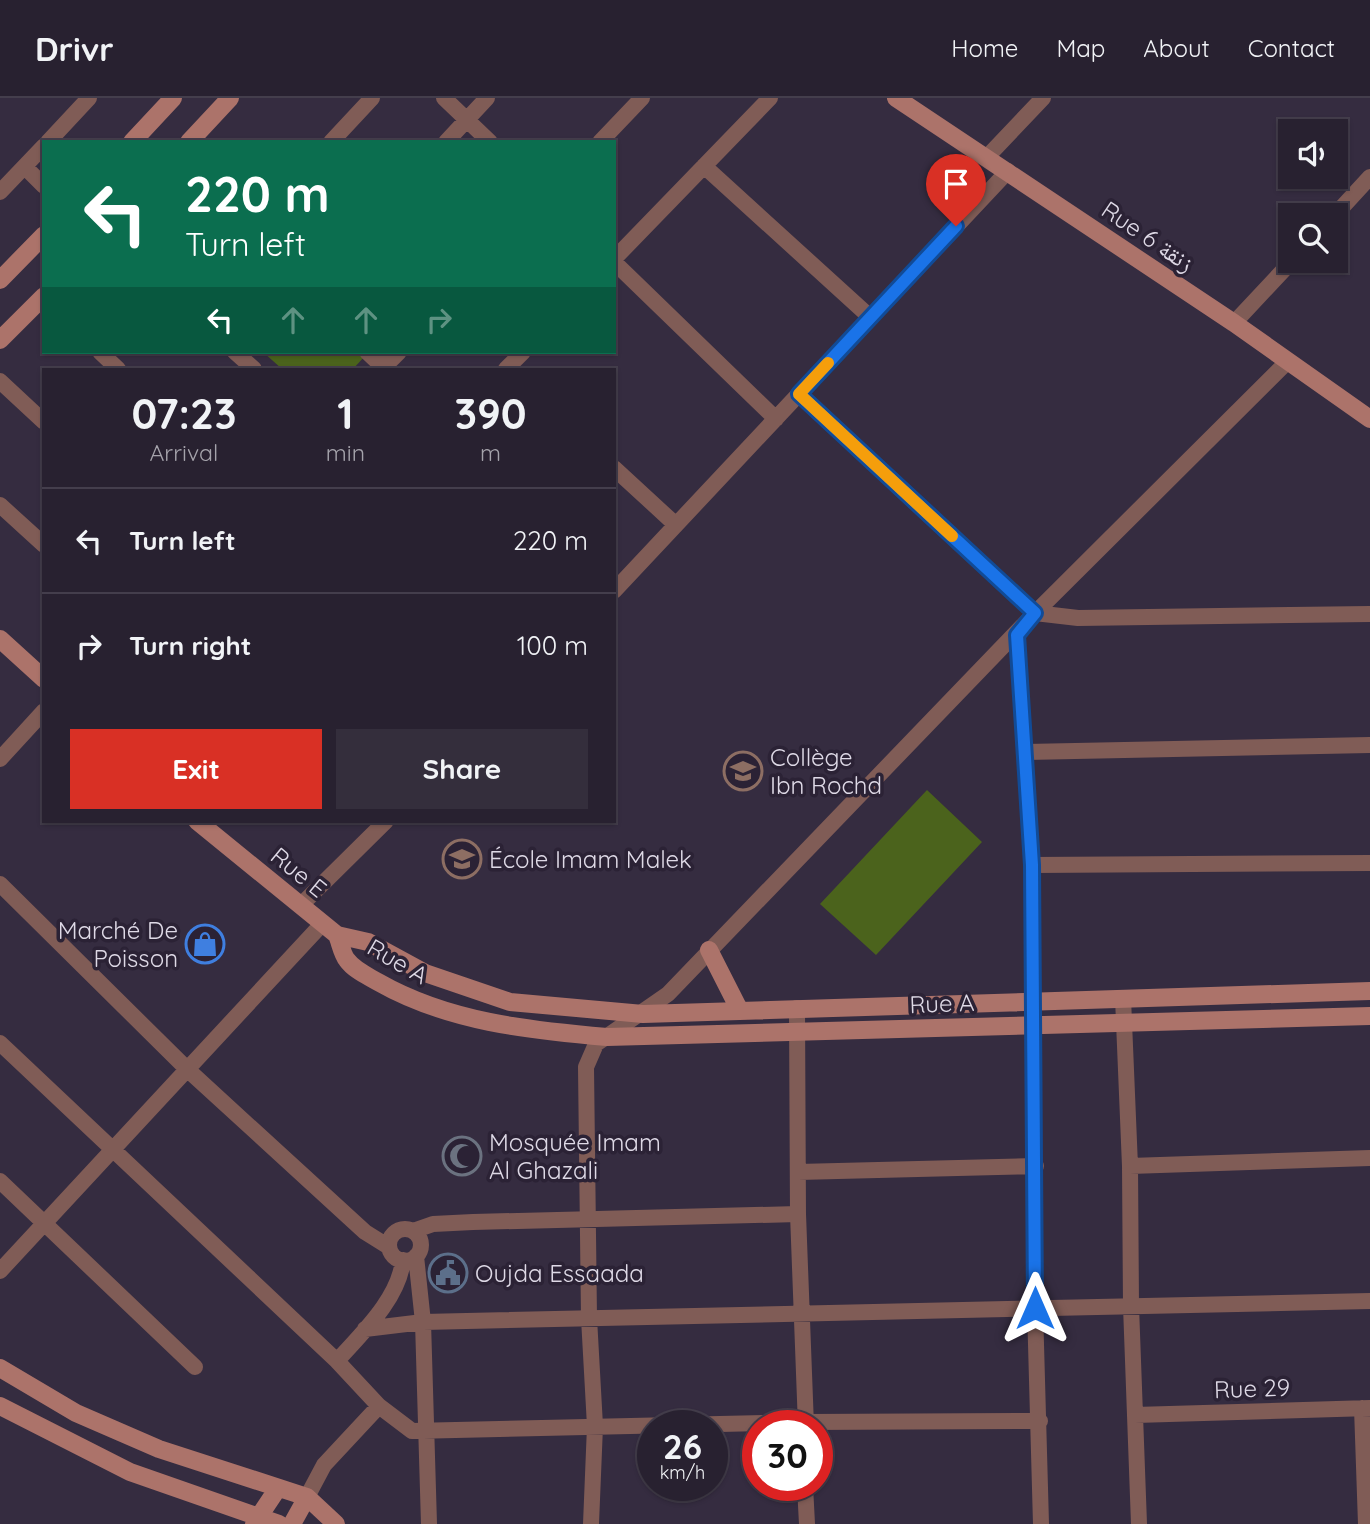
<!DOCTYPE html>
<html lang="en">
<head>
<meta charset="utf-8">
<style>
  body { margin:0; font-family:Quicksand,"Noto Naskh Arabic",sans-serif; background:#342e3c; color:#f1f3f6; height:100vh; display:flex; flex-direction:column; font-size:26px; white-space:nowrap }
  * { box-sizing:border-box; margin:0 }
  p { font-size:23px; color:#a5a3ab }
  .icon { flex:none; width:38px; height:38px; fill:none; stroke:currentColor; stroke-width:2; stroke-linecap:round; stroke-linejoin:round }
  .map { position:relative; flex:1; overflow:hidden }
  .details { position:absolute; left:42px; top:270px; width:574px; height:455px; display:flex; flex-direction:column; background:#282130; border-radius:0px; box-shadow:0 2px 5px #0004,0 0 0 2px #443e4c }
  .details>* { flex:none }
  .guide { position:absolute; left:42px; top:42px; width:574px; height:214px; border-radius:0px; box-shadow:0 2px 5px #0004,0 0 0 2px #443e4c; background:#0b6e4f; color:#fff; overflow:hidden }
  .controls { position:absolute; left:1278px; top:21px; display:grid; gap:14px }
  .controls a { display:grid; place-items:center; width:70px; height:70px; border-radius:0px; background:#282130; box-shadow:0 2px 5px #0004,0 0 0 2px #443e4c; font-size:35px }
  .speed { position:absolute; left:637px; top:1312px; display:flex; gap:14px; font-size:35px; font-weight:700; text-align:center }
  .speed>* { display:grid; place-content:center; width:91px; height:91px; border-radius:50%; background:#282130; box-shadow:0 2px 5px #0004,0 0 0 2px #443e4c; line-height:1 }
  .speed small { font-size:18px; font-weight:400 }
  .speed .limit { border:10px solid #d22; background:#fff; color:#111 }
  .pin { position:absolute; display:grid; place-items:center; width:60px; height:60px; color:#fff; margin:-72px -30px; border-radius:50% 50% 50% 0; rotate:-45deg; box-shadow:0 0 7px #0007 }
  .pin .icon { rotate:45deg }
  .me { position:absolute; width:77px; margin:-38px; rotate:0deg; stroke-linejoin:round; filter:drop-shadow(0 0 5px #0008) }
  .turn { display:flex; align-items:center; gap:24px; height:147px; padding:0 28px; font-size:32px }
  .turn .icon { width:91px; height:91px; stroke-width:2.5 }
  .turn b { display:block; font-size:49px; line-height:60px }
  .lanes { display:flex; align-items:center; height:66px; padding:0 28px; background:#0003; justify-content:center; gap:35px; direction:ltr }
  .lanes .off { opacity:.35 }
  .eta { display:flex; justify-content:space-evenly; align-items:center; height:119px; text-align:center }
  .eta b { font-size:42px; font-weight:800; line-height:49px }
  .action { display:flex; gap:14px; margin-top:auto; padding:14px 28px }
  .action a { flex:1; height:80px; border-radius:0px; background:#d93025; color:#fff; font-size:28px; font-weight:800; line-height:80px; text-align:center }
  .action a+a { background:#342e3c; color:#f1f3f6 }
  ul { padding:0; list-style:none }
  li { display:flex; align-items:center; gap:21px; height:105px; padding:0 28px; border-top:2px solid #443e4c }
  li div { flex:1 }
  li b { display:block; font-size:26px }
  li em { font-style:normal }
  header { display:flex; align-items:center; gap:42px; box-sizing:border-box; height:98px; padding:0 35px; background:#282130; border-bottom:2px solid #443e4c }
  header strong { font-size:33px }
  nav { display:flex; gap:38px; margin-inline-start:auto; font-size:24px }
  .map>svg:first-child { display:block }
  .green { fill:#4b631c }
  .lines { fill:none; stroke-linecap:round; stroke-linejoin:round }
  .street { stroke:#805c56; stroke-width:16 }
  .secondary { stroke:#ac736a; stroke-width:18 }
  .route-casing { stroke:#114b97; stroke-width:18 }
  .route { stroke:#1a73e8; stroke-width:12 }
  .slow { stroke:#f59e0b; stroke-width:12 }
  .labels { text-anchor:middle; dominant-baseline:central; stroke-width:7; stroke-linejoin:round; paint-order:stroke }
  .street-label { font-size:24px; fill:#ded9e6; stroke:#2b2235 }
  .poi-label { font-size:24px; fill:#ded9e6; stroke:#2b2235; text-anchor:start }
</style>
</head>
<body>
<header>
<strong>Drivr</strong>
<nav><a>Home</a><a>Map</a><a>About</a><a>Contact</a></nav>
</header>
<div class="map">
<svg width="1370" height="1426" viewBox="0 0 1370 1426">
  <rect width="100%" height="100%" fill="#352c40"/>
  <path class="green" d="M 263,254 L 359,254 L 364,259 L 353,271 L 282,271 Z
    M 927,692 L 982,744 L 876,857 L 820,806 Z"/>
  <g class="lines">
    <path class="street" d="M 444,0 L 490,44
      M 48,44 L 89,0
      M 331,44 L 372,0
      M 446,44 L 487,0
      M 600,44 L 642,0
      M 987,59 L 1043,0
      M 704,68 L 870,219
      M 25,69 L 44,88
      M 0,94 L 44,48
      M 1335,117 L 1370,79
      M 614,161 L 770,0
      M 614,164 L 776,321
      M 1234,225 L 1292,163
      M 100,254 L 118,271
      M 235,254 L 254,271
      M 367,254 L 384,270
      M 382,271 L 399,254
      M 506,271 L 523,254
      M 0,283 L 44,324
      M 799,296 L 1035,515 L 1078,520 L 1370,516
      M 614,370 L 676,427
      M 0,407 L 44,447
      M 614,493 L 1008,73
      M 1017,537 L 1032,767 L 1035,1210 L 1041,1426
      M 1026,654 L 1370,647
      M 0,661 L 44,613
      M 1032,767 L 1370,765
      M 0,786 L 188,972 L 365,1134 L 389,1149
      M 301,807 L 386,723
      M 1123,900 L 1130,1068 L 1131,1208 L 1139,1426
      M 797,910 L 798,1116 L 806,1328
      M 0,945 L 337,1263 L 379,1308 L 412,1333 L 806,1324 L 1040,1323
      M 1130,1068 L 1370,1060
      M 798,1074 L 1036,1068
      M 0,1083 L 195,1269
      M389 1147a16 16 0 1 1 32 0a16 16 0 1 1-32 0Z
      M 413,1133 L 433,1126 L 473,1124 L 798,1116
      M 416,1158 L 423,1224 L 429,1426
      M 0,1173 L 323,825
      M 365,1231 L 423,1224 L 1370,1203
      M 337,1263 C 361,1236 399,1201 403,1162
      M 1362,1310 L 1366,1426
      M 1135,1317 L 1370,1310
      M 805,1388 L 807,1426
      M 307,1399 L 324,1367 L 379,1308
      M 591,1426 L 595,1328 L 589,1220 L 586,969 L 596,946 L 668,896 L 1035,515 L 1288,263"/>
    <path class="secondary" d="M 896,0 L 1234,225 L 1370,321
      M 132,44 L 173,0
      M 189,44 L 230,0
      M 0,182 L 44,137
      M 0,242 L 44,198
      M 0,541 L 44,581
      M 197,723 L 337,837 L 368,844 L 425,875 L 510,904 L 643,916 L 1370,893
      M 337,837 C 340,844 342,856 347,862 C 354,872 368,878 378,884 C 448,924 528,932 607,939 L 1370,918
      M 709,852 L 740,913
      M 0,1270 L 76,1315 L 159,1351 L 307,1399 L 336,1426
      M 0,1308 L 130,1374 L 279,1426
      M 254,1426 L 278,1390
      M 292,1426 L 307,1399"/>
  </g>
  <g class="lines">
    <defs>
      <path id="route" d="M 956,128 L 799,296 L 1035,515 L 1017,537 L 1032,767 L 1035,1210"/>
    </defs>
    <use href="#route" class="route-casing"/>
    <use href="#route" class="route"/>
    <path class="slow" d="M 828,265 L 799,296 L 952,438"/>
  </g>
  <defs>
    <symbol id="school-ring" viewBox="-11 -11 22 22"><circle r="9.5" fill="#2b2235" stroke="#8d6e63" stroke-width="1.5"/><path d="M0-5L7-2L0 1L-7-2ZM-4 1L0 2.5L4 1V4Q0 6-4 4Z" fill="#8d6e63"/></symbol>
    <symbol id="shop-ring" viewBox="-11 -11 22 22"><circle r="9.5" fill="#2b2235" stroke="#3f7fe0" stroke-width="1.5"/><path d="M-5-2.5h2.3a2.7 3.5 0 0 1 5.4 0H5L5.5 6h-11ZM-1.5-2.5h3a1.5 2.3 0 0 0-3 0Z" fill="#3f7fe0"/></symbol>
    <symbol id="mosque-ring" viewBox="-11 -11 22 22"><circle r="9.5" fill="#2b2235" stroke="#6b7280" stroke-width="1.5"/><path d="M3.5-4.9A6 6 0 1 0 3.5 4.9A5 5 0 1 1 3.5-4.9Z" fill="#6b7280"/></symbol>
    <symbol id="civic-ring" viewBox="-11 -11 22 22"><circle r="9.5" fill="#2b2235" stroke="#5c6f8a" stroke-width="1.5"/><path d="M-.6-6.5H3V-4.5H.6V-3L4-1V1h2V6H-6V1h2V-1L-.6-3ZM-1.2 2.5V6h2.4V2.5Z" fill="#5c6f8a"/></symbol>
  </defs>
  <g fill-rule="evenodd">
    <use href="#school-ring" x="721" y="651" width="44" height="44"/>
    <use href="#school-ring" x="440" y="739" width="44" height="44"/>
    <use href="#shop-ring" x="183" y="824" width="44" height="44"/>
    <use href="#mosque-ring" x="440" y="1036" width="44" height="44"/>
    <use href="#civic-ring" x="426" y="1153" width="44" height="44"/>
  </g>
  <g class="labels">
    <g class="street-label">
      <text transform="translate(1148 138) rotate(34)">Rue 6 زنقة</text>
      <text transform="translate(299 774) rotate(39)">Rue E</text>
      <text transform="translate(398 863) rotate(30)">Rue A</text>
      <text transform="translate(942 905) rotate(-2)">Rue A</text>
      <text transform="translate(1252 1290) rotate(-2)">Rue 29</text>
    </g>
    <g class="poi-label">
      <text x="770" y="659">Collège<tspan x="770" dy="28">Ibn Rochd</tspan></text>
      <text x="489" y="761">École Imam Malek</text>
      <text x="178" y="832" text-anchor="end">Marché De<tspan x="178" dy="28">Poisson</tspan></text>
      <text x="489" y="1044">Mosquée Imam<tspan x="489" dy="28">Al Ghazali</tspan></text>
      <text x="475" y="1175">Oujda Essaada</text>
    </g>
  </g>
</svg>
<div class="controls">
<a><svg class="icon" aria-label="sound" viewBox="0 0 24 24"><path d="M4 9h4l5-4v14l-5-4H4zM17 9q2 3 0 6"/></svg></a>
<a><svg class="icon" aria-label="search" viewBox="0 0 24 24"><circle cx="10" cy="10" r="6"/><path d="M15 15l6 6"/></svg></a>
</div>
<div class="speed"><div>26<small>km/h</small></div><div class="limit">30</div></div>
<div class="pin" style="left:956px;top:128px;background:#d93025"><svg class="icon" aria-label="arrive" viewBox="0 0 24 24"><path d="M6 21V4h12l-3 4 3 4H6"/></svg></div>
<svg class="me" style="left:1035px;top:1210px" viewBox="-20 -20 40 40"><path d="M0-17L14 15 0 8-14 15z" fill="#1a73e8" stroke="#fff" stroke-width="4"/></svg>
<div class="guide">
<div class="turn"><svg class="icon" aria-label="left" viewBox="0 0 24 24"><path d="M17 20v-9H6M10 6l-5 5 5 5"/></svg><div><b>220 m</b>Turn left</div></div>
<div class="lanes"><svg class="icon" aria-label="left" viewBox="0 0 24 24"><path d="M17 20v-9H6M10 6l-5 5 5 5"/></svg><svg class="icon off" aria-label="ahead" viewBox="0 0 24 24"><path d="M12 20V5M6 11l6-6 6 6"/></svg><svg class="icon off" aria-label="ahead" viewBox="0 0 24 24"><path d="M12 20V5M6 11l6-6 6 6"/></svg><svg class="icon off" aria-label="right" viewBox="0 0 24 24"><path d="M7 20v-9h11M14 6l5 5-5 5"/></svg></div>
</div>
<section class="details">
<div class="eta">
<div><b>07:23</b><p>Arrival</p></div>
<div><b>1</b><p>min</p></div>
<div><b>390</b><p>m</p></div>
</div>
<ul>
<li><svg class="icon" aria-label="left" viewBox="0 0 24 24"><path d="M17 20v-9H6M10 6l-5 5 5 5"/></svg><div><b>Turn left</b></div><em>220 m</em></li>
<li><svg class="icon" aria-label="right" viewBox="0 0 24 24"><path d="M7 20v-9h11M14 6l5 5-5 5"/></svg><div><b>Turn right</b></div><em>100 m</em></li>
</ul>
<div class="action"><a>Exit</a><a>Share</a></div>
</section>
</div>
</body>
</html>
